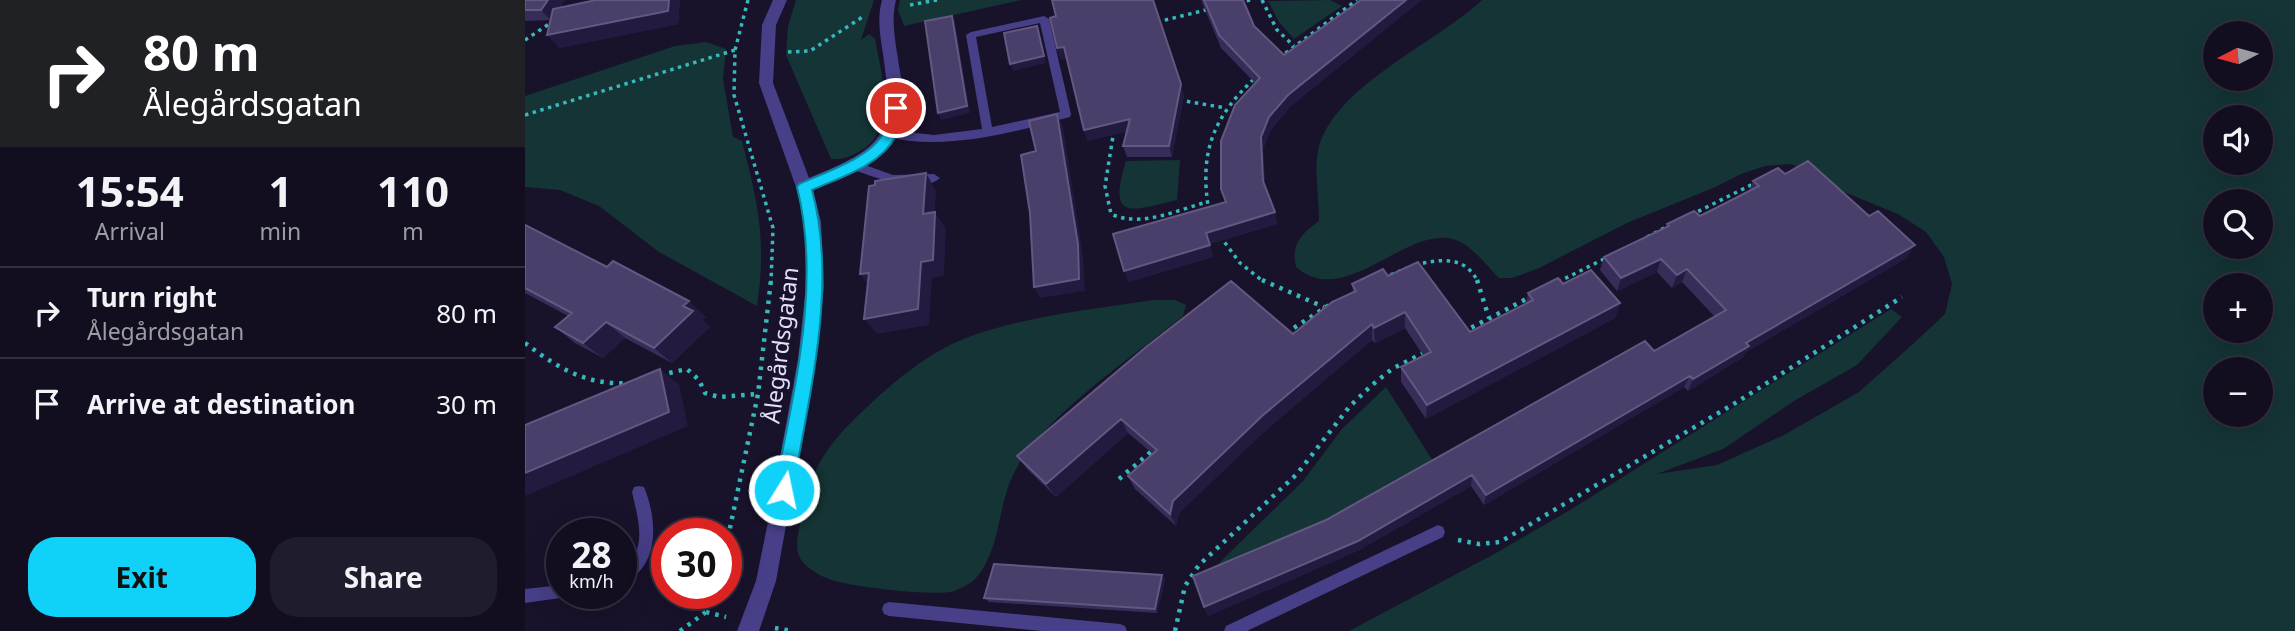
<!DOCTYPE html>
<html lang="en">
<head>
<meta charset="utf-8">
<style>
  body { margin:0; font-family:"Noto Sans",sans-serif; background:#1f1c2d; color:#f1f3f6; height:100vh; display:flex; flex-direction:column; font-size:26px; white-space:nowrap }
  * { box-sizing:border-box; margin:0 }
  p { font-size:23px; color:#9c9ca5 }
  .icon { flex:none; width:38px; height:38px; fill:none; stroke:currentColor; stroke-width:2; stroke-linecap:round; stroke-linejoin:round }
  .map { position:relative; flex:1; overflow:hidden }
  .sheet { display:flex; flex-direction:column; background:#120e20; width:525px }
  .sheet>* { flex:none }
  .guide { background:#202124; color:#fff; overflow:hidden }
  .needle { width:46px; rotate:264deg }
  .controls { position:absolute; left:1678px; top:21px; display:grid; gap:14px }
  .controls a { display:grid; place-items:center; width:70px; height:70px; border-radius:50%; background:#120e20; box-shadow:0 7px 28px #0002,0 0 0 2px #312e3e; font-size:35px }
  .speed { position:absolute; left:21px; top:518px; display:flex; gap:14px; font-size:35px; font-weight:700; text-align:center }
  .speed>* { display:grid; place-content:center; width:91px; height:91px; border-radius:50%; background:#120e20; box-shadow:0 7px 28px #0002,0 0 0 2px #312e3e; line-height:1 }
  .speed small { font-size:18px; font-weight:400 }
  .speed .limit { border:10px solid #d22; background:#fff; color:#111 }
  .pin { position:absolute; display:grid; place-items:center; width:60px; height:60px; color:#fff; margin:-30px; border:4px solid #fff; border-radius:50%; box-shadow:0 2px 7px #0007 }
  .me { position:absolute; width:77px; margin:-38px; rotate:10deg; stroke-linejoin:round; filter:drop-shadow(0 0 5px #0008) }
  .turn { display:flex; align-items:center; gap:24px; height:147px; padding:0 28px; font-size:32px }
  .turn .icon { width:91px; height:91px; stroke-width:2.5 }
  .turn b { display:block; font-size:49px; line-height:60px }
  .eta { display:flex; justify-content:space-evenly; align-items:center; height:119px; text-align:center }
  .eta b { font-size:42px; font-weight:700; line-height:49px }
  .primary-button { display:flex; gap:14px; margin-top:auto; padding:14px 28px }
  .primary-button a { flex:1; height:80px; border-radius:28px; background:#10d1f7; color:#111; font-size:28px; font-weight:700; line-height:80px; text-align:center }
  .primary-button a+a { background:#1f1c2d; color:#f1f3f6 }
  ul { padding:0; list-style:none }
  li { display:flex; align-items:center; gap:21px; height:91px; padding:0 28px; border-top:2px solid #312e3e }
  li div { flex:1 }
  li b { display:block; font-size:26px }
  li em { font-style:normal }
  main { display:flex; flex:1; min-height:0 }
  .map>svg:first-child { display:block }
  .green { fill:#153435; fill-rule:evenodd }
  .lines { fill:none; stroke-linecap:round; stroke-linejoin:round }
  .path-far1 { stroke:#35b9ba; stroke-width:3.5; stroke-dasharray:3.5 4.5; stroke-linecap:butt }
  .path { stroke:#35b9ba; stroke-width:4.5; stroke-dasharray:3.5 6; stroke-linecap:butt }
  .lane { fill:#473f88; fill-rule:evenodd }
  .street { fill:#473f88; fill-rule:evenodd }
  .wall { fill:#382c58 }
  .shaded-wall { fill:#231a3f }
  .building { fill:#4a3f6a; stroke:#625881; stroke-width:2 }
  .route { fill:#10d1f7; stroke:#0a88a1; stroke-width:2 }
  .labels { text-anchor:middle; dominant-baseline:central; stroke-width:7; stroke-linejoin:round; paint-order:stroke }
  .street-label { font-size:23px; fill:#e3ddfe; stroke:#18122b }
</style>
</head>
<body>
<main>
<section class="sheet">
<div class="guide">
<div class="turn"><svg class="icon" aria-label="right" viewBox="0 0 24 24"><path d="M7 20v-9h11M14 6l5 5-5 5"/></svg><div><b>80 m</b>Ålegårdsgatan</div></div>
</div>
<div class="eta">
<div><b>15:54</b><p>Arrival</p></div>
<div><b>1</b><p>min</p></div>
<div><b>110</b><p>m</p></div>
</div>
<ul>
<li><svg class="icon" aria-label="right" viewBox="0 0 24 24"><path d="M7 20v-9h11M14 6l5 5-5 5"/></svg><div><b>Turn right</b><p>Ålegårdsgatan</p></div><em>80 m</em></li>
<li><svg class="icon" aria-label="arrive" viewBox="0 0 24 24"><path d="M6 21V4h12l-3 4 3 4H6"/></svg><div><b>Arrive at destination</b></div><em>30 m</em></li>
</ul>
<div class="primary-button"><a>Exit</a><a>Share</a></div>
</section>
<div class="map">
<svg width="1770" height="631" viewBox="0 0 1770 631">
  <rect width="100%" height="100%" fill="#18122b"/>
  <path class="green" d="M 271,0 L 349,0 L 336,40 L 344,34 L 350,39 C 356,72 373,128 337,150 C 327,156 318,160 306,159 L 261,55 L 263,26 Z
    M 375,0 L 496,0 L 379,26 L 373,10 Z
    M 805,0 L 817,6 L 769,39 L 754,22 L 743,1 Z
    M 957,0 L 1770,0 L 1770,631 L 824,631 L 971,553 L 1045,510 L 1366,309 L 1377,317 L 1332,365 L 1269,401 L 1198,449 L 1132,474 L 1192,465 L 1259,435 L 1334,392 L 1389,343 L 1420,314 L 1427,284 L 1419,257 L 1401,232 L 1373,214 L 1319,192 L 1290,174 L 1266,164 L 1240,166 L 1216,174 L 1188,188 L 1102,223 L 1012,269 L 987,278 L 974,278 C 961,265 943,240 923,238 C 874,233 818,308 771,267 C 766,244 776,234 794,221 C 794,198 789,173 793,151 C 806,87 912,43 957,0 ZM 1690,33 L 1736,33 L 1736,79 L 1690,79 ZM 1690,117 L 1736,117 L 1736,163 L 1690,163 ZM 1690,201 L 1736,201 L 1736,247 L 1690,247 ZM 1690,285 L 1736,285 L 1736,331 L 1690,331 ZM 1690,369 L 1736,369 L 1736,415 L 1690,415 Z
    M 181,42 L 201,49 L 198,79 L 208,137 L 217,141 C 233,204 242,240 232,306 L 134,252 L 74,206 L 35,190 L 0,187 L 0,96 L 150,46 Z
    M 655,160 L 652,200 C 606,211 582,222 601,161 Z
    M 628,300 L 650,300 L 661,305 L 658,316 C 608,357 517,417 489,473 C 472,506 476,554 448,581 C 444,584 435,589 429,591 C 413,597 333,587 314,582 C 300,579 277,568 273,553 C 269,539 280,505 283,491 C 292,458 314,433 339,410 C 371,379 410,347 452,334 C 509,315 570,309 628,300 Z
    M 861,387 L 908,461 L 804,518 L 691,566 L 778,481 L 817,429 Z"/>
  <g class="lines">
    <path class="path-far1" d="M 223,0 L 210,50 L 209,95 L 248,228 L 246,282
      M 737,0 L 752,30 L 769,46
      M 714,3 L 725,0
      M 385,5 L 412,0
      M 632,22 L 685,9
      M 0,40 L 27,22
      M 263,52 L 285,51 L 339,16
      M 754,58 L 832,0
      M 654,100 L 701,108
      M 0,115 L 210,50
      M 589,130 L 580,186 L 586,214 C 616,228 652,210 682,202
      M 684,212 C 674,153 687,118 731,77
      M 1166,215 L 1230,183
      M 695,236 L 715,263 L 739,282
      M 1122,237 L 1145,225
      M 890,265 C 915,259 940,255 953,282
      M 858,278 L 882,268
      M 1033,282 L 1083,257"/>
    <path class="path" d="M 737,280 L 799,307
      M 952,280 L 964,318
      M 1031,283 L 1036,280
      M 938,332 L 1005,297
      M 761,333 L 809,302
      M 0,343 C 34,369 63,386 106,383
      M 135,375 L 162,369 L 174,380 L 180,393 L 194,397 L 233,394
      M 594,479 L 628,450
      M 933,540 L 954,544 L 975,542 L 1212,402 L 1377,297
      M 201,547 L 233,394 L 246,280
      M 181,612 L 201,617
      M 250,628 L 267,631
      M 155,631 L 181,612 L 191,593
      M 650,631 L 660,586 L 674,565 L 772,474 L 825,406 L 847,385 L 867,369 L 900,352"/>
    <path class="lane" d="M 519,16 L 524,19 L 546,114 L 545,117 C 487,133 421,151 361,137 L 360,134 L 365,130 L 409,135 L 457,129 L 441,35 L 446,32 ZM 515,23 L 535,112 L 467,127 L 451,37 Z
      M 329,161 L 368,175 L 409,174 L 415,178 C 396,195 346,177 325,168 L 324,165 Z
      M 114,486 L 119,487 C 133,521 135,568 96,584 L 96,569 C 124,551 113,519 107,492 L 109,487 Z
      M 913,525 L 918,527 L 920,532 L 918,537 L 722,631 L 699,631 L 701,626 Z
      M 37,585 L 37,593 L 44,593 L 42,597 L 0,603 L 0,589 Z
      M 364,602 L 595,624 L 600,626 L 602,631 L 517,631 L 364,616 L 359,614 L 357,609 L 359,604 Z"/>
    <path class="street" d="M 248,0 L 262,0 L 251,25 L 248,83 L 284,178 C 360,147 370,136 358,54 C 355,35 352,18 357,0 L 371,0 C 366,20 370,39 373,59 C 375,75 380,92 379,108 C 374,157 327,173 288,190 L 296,222 L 299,287 L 291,359 L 251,581 L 234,631 L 212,631 L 231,581 L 244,517 L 273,359 L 281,287 L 280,222 L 271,187 L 234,83 L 237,25 Z"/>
  </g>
  <path class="wall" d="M 0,0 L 40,0 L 35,7 L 71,0 L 155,0 L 153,24 L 34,48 L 25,20 L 0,21 Z
    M 676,0 L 718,0 L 764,108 L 746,130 L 738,149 L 740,186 L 750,212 L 752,224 L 684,244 L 688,257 L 603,282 L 700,202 L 696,189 L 730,83 L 696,48 Z
    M 532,48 L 659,95 L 647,157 L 602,157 L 598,146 L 602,131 L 563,141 L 559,130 L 541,58 L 536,60 Z
    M 1260,174 L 1382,258 L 1221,352 L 1217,358 L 1163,391 L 1159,387 L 959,505 L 946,486 L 834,550 L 683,616 L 679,607 L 801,520 L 1129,351 L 1190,317 L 1157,282 L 1147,288 L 1132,272 L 1092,291 L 1075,270 L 1079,257 L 1141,228 L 1142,224 L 1175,216 L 1224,191 L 1228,181 Z
    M 0,225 L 181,317 L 177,320 L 185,327 L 147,363 L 100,338 L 78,358 L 50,343 L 30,327 L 43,316 L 0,293 Z
    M 863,276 L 945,332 L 1001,303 L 1003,293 L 1038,284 L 1095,303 L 1090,318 L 901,419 L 876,382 L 876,367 L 898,355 L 880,328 L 850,343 L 847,340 L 741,430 L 654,513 L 651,526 L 610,489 L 603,476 L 628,454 L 603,433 L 531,497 L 502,469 L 492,456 L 768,334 L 828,292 L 827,284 Z
    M 637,575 L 640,579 L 632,613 L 464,602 L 459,598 Z"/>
  <path class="shaded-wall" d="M 23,0 L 40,0 L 25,20 L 16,10 Z
    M 144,0 L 155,0 L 153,24 L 34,48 L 22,35 Z
    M 881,0 L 897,0 L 764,108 L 746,130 L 738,149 L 740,193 L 738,181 L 736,137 L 744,117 L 763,95 Z
    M 427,16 L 430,22 L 445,113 L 416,120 L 413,113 Z
    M 512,26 L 514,32 L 521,63 L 488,71 L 485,64 Z
    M 539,47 L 543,58 L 536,60 L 532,48 Z
    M 656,84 L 659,95 L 647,157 L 644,146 Z
    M 532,114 L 538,127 L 558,256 L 560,291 L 515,298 L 509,287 Z
    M 605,119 L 609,130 L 563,141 L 559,130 Z
    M 401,173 L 411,191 L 409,231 L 398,214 Z
    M 410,212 L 421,229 L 419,276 L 407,278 L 404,325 L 352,334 L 339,319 L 396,262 Z
    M 750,212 L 752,224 L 684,244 L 681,233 Z
    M 685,245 L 688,257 L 603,282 L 599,271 Z
    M 1390,245 L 1382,258 L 1221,352 L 1217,358 L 1163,391 L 1168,379 L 1221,343 Z
    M 1136,259 L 1132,272 L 1092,291 L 1096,278 Z
    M 1162,269 L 1157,282 L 1147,288 L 1152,275 Z
    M 344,273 L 347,291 L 335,274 Z
    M 164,301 L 181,317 L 177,320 L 185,327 L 147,363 L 129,348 L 158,306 Z
    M 1095,303 L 1090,318 L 901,419 L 902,405 Z
    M 880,312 L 880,328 L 850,343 L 849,328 Z
    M 81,322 L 100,338 L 78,358 L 58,343 Z
    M 847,324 L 847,340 L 741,430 L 654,513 L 651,526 L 645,514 L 648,501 L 737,416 Z
    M 135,369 L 154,384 L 163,426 L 0,496 L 0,473 Z
    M 1165,376 L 1159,387 L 959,505 L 961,495 Z
    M 596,419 L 603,433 L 531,497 L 521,484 Z
    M 947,475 L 946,486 L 834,550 L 683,616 L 679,607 Z
    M 637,575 L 640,579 L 632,613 L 630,609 Z"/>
  <path class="building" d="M 0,0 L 23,0 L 16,10 L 0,10 Z
    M 71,0 L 144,0 L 143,11 L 22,35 L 28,9 Z
    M 527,0 L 628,0 L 656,84 L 644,146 L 598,146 L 605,119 L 559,130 L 539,47 L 532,48 L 525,18 L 531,16 Z
    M 679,0 L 718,0 L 729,26 L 759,55 L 836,0 L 881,0 L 763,95 L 744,117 L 736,137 L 738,181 L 750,212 L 681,233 L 685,245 L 599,271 L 588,234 L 701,202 L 696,189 L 696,141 L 710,105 L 735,78 L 694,35 Z
    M 427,16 L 442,106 L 413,113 L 400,21 Z
    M 512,26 L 519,56 L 485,64 L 479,33 Z
    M 532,114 L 553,244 L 554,279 L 509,287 L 505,213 L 496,155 L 511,151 L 504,121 Z
    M 1283,161 L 1344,216 L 1353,211 L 1390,245 L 1221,343 L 1224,346 L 1168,379 L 1165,376 L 961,495 L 947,475 L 833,541 L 679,607 L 668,576 L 801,520 L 1120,341 L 1129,351 L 1201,310 L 1162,269 L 1152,275 L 1136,259 L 1096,278 L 1079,257 L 1144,226 L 1142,224 L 1169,211 L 1175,216 L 1195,206 L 1234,186 L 1228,181 L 1253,168 L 1260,174 Z
    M 401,173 L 398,214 L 410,212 L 408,260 L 396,262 L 393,309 L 339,319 L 344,273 L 335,274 L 344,186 L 350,185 L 350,181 Z
    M 0,225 L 82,267 L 88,261 L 164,301 L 158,306 L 168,311 L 129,348 L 81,322 L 58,343 L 30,327 L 47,313 L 0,288 Z
    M 893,262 L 945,332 L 1008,300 L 1003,293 L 1033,278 L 1038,284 L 1066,270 L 1095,303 L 902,405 L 876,367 L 906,352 L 880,312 L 849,328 L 847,324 L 737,416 L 648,501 L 645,514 L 603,476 L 632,450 L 596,419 L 521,484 L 492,456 L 621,347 L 706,281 L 768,334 L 807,302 L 831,291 L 827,284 L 858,269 L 863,276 Z
    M 135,369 L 144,412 L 0,473 L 0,425 Z
    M 469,564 L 637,575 L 630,609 L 459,598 Z"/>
  <path class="route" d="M 371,103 L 378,108 C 376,117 375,128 371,136 C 355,166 316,177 287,190 C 313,287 284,393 268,490 L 265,496 L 259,499 L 253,496 L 250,490 C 268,392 297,286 272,187 L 274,184 C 298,173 349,157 359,131 C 362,124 363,115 364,108 Z"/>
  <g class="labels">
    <g class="street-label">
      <text transform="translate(255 345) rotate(-83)">Ålegårdsgatan</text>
    </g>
  </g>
</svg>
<div class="controls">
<a><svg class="needle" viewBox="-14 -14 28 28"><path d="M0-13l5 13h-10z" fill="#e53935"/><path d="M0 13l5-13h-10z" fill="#9c9ca5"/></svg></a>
<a><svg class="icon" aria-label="sound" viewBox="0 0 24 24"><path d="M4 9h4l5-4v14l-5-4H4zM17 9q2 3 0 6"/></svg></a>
<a><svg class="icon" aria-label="search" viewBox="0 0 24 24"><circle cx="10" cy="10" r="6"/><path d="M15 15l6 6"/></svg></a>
<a>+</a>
<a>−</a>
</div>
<div class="speed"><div>28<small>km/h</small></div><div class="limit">30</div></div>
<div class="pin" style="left:371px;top:108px;background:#d93025"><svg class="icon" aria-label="arrive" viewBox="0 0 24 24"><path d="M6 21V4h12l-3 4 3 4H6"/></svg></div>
<svg class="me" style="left:259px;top:490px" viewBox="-20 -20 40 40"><circle r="17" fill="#10d1f7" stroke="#fff" stroke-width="3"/><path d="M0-11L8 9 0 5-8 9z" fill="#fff"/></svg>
</div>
</main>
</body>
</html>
